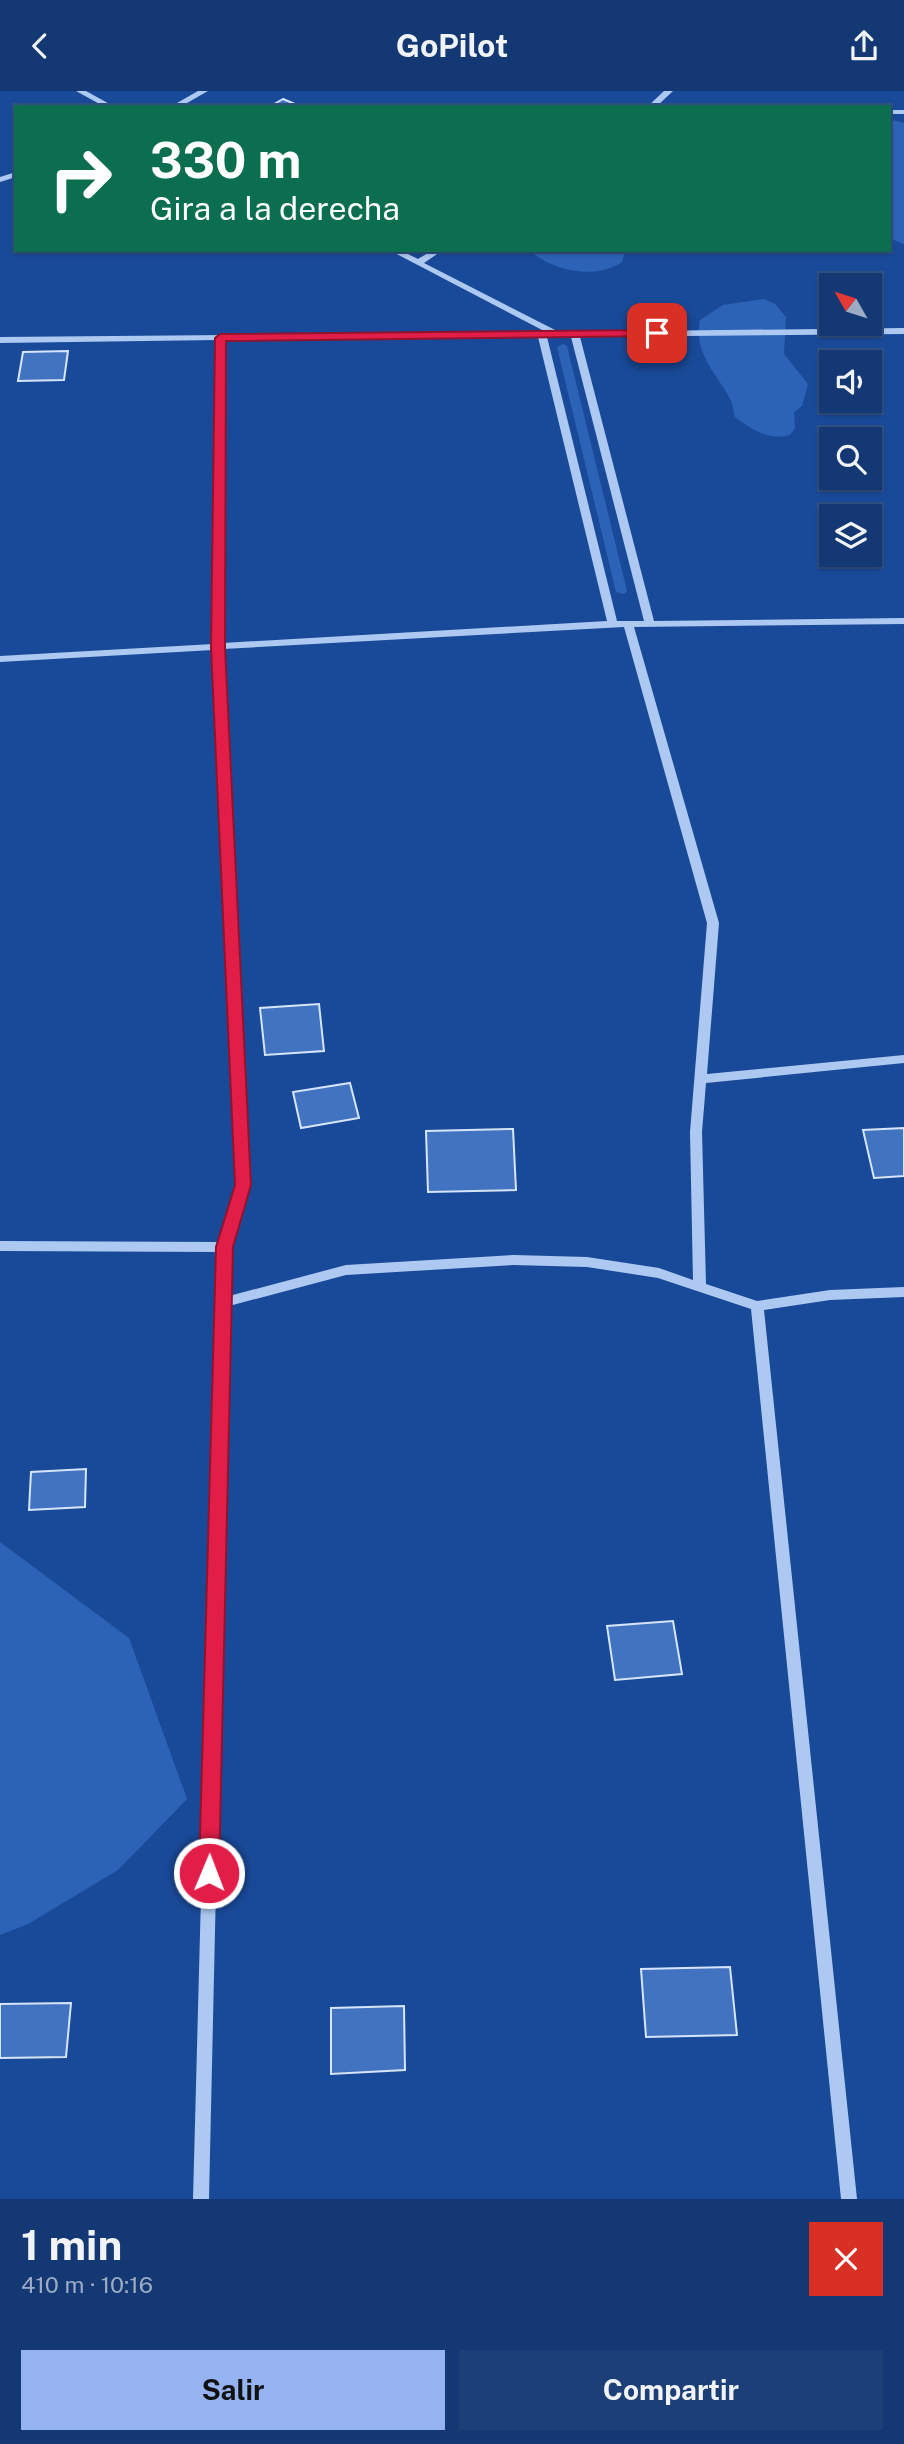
<!DOCTYPE html>
<html lang="es">
<head>
<meta charset="utf-8">
<style>
  body { margin:0; font-family:"Public Sans",sans-serif; background:#1c3f78; color:#f1f3f6; height:100vh; display:flex; flex-direction:column; font-size:26px; white-space:nowrap }
  * { box-sizing:border-box; margin:0 }
  p { font-size:23px; color:#9dacc4 }
  .icon { flex:none; width:38px; height:38px; fill:none; stroke:currentColor; stroke-width:2; stroke-linecap:round; stroke-linejoin:round }
  .map { position:relative; height:2108px; overflow:hidden }
  .drawer { display:flex; flex-direction:column; background:#133873; flex:1 }
  .drawer>* { flex:none }
  .hud { position:absolute; left:14px; top:14px; width:877px; height:147px; border-radius:0px; box-shadow:0 2px 5px #0004,0 0 0 2px #325285; background:#0b6e4f; color:#fff; overflow:hidden }
  .needle { width:46px; rotate:309deg }
  .controls { position:absolute; left:819px; top:182px; display:grid; gap:14px }
  .controls a { display:grid; place-items:center; width:63px; height:63px; border-radius:0px; background:#133873; box-shadow:0 2px 5px #0004,0 0 0 2px #325285; font-size:35px }
  .pin { position:absolute; display:grid; place-items:center; width:60px; height:60px; color:#fff; margin:-30px; border-radius:14px; box-shadow:0 4px 10px #0006 }
  .me { position:absolute; width:77px; margin:-38px; rotate:1deg; stroke-linejoin:round; filter:drop-shadow(0 0 5px #0008) }
  .turn { display:flex; align-items:center; gap:24px; height:147px; padding:0 21px; font-size:32px }
  .turn .icon { width:91px; height:91px; stroke-width:2.5 }
  .turn b { display:block; font-size:49px; line-height:60px }
  .round { display:grid; place-items:center; flex:none; width:74px; height:74px; border-radius:0px; background:#1c3f78 }
  .overview { display:flex; align-items:center; justify-content:space-between; height:119px; padding:0 21px }
  h1 { font-size:42px; font-weight:700; line-height:52px }
  .action { display:flex; gap:14px; margin-top:auto; padding:14px 21px }
  .action a { flex:1; height:80px; border-radius:0px; background:#95b2f1; color:#111; font-size:28px; font-weight:700; line-height:80px; text-align:center }
  .action a+a { background:#1c3f78; color:#f1f3f6 }
  header { display:flex; justify-content:space-between; align-items:center; height:91px; padding:0 21px; background:#133873; font-size:32px; font-weight:700 }
  .map>svg:first-child { display:block }
  .green { fill:#2d63b6 }
  .building { fill:#4273c0; stroke:#d6e5fc; stroke-width:2 }
  .lines { fill:none; stroke-linecap:round; stroke-linejoin:round }
  .minor { fill:#aec9f1; fill-rule:evenodd }
  .route { fill:#e11d48; stroke:#92132f; stroke-width:2 }
</style>
</head>
<body>
<header><svg class="icon" aria-label="back" viewBox="0 0 24 24"><path d="M15 5l-7 7 7 7"/></svg>GoPilot<svg class="icon" aria-label="share" viewBox="0 0 24 24"><path d="M12 15V3M7 8l5-5 5 5M5 13v7h14v-7"/></svg></header>
<div class="map">
<svg width="904" height="2108" viewBox="0 0 904 2108">
  <rect width="100%" height="100%" fill="#194a99"/>
  <path class="green" d="M 889,28 L 904,32 L 904,153 L 889,147 Z
    M 534,159 L 625,159 L 622,171 C 595,188 560,181 535,164 Z
    M 764,208 L 775,213 L 786,226 L 784,263 L 808,293 L 802,315 L 794,321 L 795,337 L 790,344 C 768,350 751,338 734,325 C 736,297 691,273 700,229 L 723,214 Z
    M 563,253 L 567,255 L 627,500 L 624,503 L 616,501 L 557,256 Z
    M 0,1451 L 129,1547 L 187,1708 L 118,1779 L 28,1833 L 0,1844 Z"/>
  <path class="building" d="M 283,8 L 302,16 L 269,16 Z
    M 68,260 L 64,289 L 18,290 L 23,261 Z
    M 319,913 L 324,960 L 265,964 L 260,917 Z
    M 350,992 L 359,1027 L 301,1037 L 293,1001 Z
    M 904,1037 L 904,1085 L 874,1087 L 863,1039 Z
    M 513,1038 L 516,1099 L 428,1101 L 426,1040 Z
    M 86,1378 L 85,1416 L 29,1419 L 31,1381 Z
    M 673,1530 L 682,1583 L 615,1589 L 607,1535 Z
    M 730,1876 L 737,1944 L 646,1946 L 641,1878 Z
    M 71,1912 L 66,1966 L 0,1967 L 0,1913 Z
    M 404,1915 L 405,1979 L 331,1983 L 331,1917 Z"/>
  <g class="lines">
    <path class="minor" d="M 76,0 L 86,0 L 115,16 L 105,16 Z
      M 198,0 L 208,0 L 180,16 L 170,16 Z
      M 664,0 L 673,0 L 656,16 L 647,16 Z
      M 889,19 L 904,19 L 904,23 L 889,23 Z
      M 16,81 L 16,86 L 0,91 L 0,86 Z
      M 389,159 L 400,159 L 418,168 L 433,159 L 443,159 L 424,172 L 559,241 L 904,237 L 904,243 L 580,246 L 654,530 L 904,527 L 904,533 L 634,536 L 719,832 L 707,983 L 904,964 L 904,972 L 706,992 L 702,1041 L 706,1193 L 757,1210 L 830,1199 L 904,1196 L 904,1206 L 830,1209 L 764,1219 L 857,2108 L 841,2108 L 751,1218 L 658,1187 L 587,1176 L 513,1174 L 346,1184 L 229,1215 L 209,2108 L 193,2108 L 218,1161 L 0,1160 L 0,1150 L 219,1151 L 237,1094 L 213,559 L 0,571 L 0,565 L 213,553 L 217,249 L 0,252 L 0,246 L 546,241 ZM 538,246 L 607,530 L 223,552 L 225,249 ZM 547,246 L 571,246 L 644,530 L 617,530 ZM 624,536 L 707,832 L 690,1041 L 693,1189 L 659,1177 L 587,1166 L 513,1164 L 346,1174 L 229,1205 L 230,1156 L 249,1094 L 223,558 Z"/>
  </g>
  <path class="route" d="M 657,239 L 663,242 L 661,245 L 226,250 L 225,556 L 251,1094 L 233,1156 L 219,1782 L 216,1789 L 209,1791 L 202,1789 L 199,1782 L 216,1156 L 235,1094 L 211,556 L 215,247 L 220,243 Z"/>
</svg>
<div class="controls">
<a><svg class="needle" viewBox="-14 -14 28 28"><path d="M0-13l5 13h-10z" fill="#e53935"/><path d="M0 13l5-13h-10z" fill="#9dacc4"/></svg></a>
<a><svg class="icon" aria-label="sound" viewBox="0 0 24 24"><path d="M4 9h4l5-4v14l-5-4H4zM17 9q2 3 0 6"/></svg></a>
<a><svg class="icon" aria-label="search" viewBox="0 0 24 24"><circle cx="10" cy="10" r="6"/><path d="M15 15l6 6"/></svg></a>
<a><svg class="icon" aria-label="layers" viewBox="0 0 24 24"><path d="M12 4l9 5-9 5-9-5zM3 14l9 5 9-5"/></svg></a>
</div>
<div class="pin" style="left:657px;top:242px;background:#d93025"><svg class="icon" aria-label="arrive" viewBox="0 0 24 24"><path d="M6 21V4h12l-3 4 3 4H6"/></svg></div>
<svg class="me" style="left:209px;top:1782px" viewBox="-20 -20 40 40"><circle r="17" fill="#e11d48" stroke="#fff" stroke-width="3"/><path d="M0-11L8 9 0 5-8 9z" fill="#fff"/></svg>
<div class="hud">
<div class="turn"><svg class="icon" aria-label="right" viewBox="0 0 24 24"><path d="M7 20v-9h11M14 6l5 5-5 5"/></svg><div><b>330 m</b>Gira a la derecha</div></div>
</div>
</div>
<section class="drawer">
<div class="overview"><div><h1>1 min</h1><p>410 m · 10:16</p></div><a class="round" style="background:#d93025;color:#fff"><svg class="icon" aria-label="close" viewBox="0 0 24 24"><path d="M6 6l12 12M18 6L6 18"/></svg></a></div>
<div class="action"><a>Salir</a><a>Compartir</a></div>
</section>
</body>
</html>
